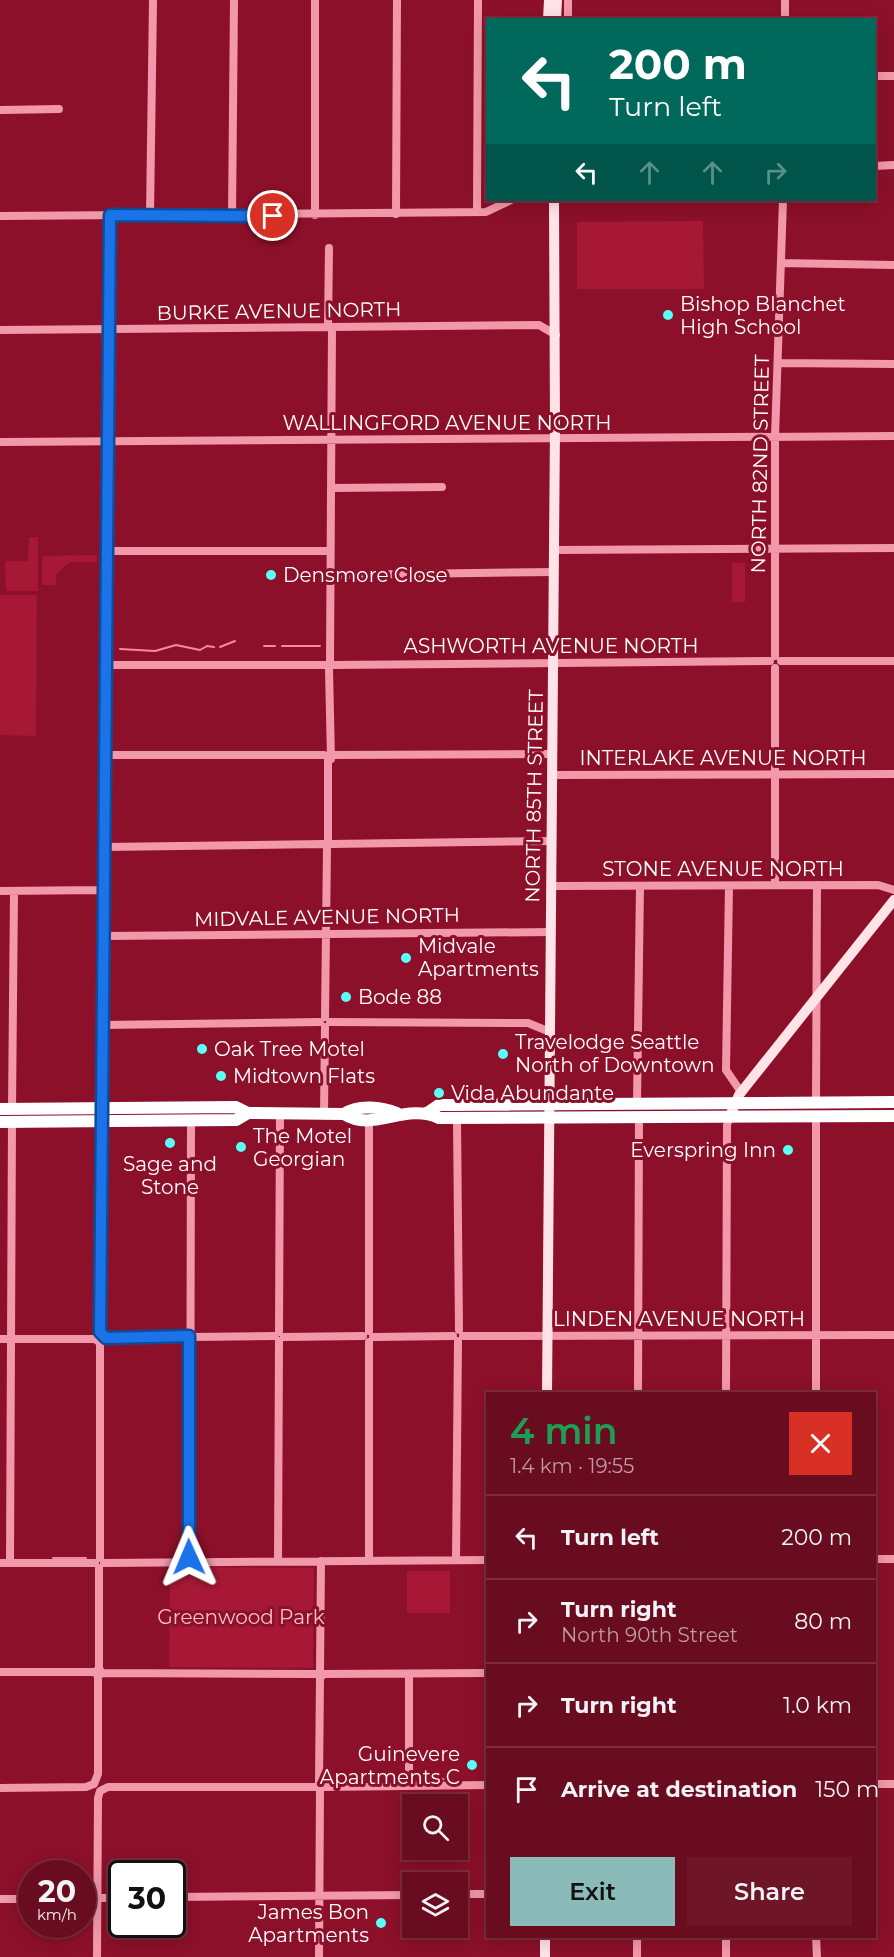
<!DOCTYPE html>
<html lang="en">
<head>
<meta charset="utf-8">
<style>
  body { margin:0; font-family:Montserrat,sans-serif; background:#6e1528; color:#f1f3f6; height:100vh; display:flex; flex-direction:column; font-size:22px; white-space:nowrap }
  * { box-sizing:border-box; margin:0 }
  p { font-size:20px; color:#bd9ba4 }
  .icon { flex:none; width:33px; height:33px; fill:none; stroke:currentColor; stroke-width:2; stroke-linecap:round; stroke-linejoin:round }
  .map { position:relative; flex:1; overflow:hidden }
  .panel { position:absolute; left:486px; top:1392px; width:390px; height:546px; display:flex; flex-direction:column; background:#690c1f; border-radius:0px; box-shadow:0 3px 15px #0003,0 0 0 2px #7c2c3d }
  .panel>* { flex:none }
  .banner { position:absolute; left:486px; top:18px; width:390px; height:183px; border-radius:0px; box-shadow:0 3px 15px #0003,0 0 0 2px #7c2c3d; background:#00695c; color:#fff; overflow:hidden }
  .controls { position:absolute; left:402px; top:1794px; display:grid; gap:12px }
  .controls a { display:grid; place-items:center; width:66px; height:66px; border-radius:0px; background:#690c1f; box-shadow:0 3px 15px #0003,0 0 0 2px #7c2c3d; font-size:30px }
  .speed { position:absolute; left:18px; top:1860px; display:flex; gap:12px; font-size:30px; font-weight:700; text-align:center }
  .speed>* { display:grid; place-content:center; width:78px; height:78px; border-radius:50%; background:#690c1f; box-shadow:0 3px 15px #0003,0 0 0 2px #7c2c3d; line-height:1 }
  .speed small { font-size:15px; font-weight:400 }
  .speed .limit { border:3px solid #111; border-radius:9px; background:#fff; color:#111 }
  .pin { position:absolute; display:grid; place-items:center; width:51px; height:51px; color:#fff; margin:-26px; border:3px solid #fff; border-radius:50%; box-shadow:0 2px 6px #0007 }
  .me { position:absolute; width:66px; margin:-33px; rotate:359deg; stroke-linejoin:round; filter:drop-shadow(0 0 4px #0008) }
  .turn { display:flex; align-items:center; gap:21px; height:126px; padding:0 24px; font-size:27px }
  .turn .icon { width:78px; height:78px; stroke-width:2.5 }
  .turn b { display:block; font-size:42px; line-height:51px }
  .lanes { display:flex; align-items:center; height:57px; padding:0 24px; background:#0003; justify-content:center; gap:30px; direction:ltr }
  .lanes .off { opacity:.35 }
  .round { display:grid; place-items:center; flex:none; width:63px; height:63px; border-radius:0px; background:#6e1528 }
  .headline { display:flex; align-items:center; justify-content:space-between; height:102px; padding:0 24px }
  h1 { font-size:36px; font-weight:600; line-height:45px; color:#1e9e55 }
  .action { display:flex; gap:12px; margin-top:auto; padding:12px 24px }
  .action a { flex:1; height:69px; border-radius:0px; background:#8bbbb9; color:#111; font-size:24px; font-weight:600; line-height:69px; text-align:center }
  .action a+a { background:#6e1528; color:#f1f3f6 }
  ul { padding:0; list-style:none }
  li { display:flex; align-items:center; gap:18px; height:84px; padding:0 24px; border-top:2px solid #7c2c3d }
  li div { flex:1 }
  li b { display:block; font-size:22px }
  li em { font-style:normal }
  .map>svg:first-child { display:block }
  .green { fill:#a71836 }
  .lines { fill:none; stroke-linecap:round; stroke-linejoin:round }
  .stream { stroke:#f689a2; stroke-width:2 }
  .minor { stroke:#f298ab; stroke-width:8 }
  .major { stroke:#ffe3e7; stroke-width:10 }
  .highway { stroke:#fff; stroke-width:12 }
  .route-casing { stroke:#114b97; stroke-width:15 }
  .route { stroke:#1a73e8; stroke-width:10 }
  .poi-dot { fill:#59fff6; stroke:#8c1029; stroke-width:2 }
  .labels { text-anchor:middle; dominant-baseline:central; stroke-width:6; stroke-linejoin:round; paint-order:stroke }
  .poi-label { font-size:20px; fill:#fff; stroke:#8c1029; text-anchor:start }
  .street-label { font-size:20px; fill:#fff; stroke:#8c1029 }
  .park-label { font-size:20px; fill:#fdbfcc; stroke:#8c1029 }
</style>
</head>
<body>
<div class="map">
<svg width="894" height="1957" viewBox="0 0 894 1957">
  <rect width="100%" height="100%" fill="#8c1029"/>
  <path class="green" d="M 703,221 L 704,289 L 577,289 L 577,222 Z
    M 38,537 L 38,591 L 6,591 L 5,561 L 28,561 L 29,538 Z
    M 97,555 L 97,562 L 70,562 L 56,574 L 56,585 L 42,585 L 42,556 Z
    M 732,563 L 745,563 L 745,602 L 732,602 Z
    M 0,595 L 37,595 L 36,736 L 0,735 Z
    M 170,1567 L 314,1568 L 313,1668 L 169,1667 Z
    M 407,1571 L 450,1571 L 450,1613 L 407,1613 Z"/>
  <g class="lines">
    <path class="stream" d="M 264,646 L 275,646
      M 282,646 L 320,646
      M 220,647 L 235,641
      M 120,649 L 155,651 L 176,645 L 200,650 L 207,646 L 214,647
      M 53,1558 L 86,1558
      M 418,1779 L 446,1779"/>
    <path class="minor" d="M 315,0 L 315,215
      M 568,0 L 568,20
      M 785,20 L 785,0
      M 874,76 L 894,76
      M 0,110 L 59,109
      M 874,166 L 894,165
      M 477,212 L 478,0
      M 396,214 L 397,0
      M 110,215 L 100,1332 L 106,1338 L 275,1336
      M 150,215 L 153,0
      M 0,216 L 486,212 L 511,200
      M 232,216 L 234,0
      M 781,263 L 894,265
      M 328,327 L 329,248
      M 0,330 L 539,325 L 556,335
      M 778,363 L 894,364
      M 0,442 L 894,436
      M 331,488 L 442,487
      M 554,550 L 894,548
      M 108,551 L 330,551
      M 330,575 L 554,572
      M 775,656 L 775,437 L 783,200
      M 330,661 L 332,327
      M 781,661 L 894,661
      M 107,665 L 325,665
      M 333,665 L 770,661
      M 329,669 L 331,759
      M 106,755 L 324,755
      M 332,755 L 553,754
      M 552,775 L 894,774
      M 328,841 L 328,760
      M 331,844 L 552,841
      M 104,847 L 324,844
      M 775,885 L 775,668
      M 552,886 L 878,885 L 894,890
      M 729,886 L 726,1070 L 741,1092
      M 0,891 L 103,890
      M 103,936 L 551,932
      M 325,1017 L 327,848
      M 330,1022 L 528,1023 L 550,1032
      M 101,1025 L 320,1022
      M 816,1102 L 817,885
      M 637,1103 L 640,886
      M 12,1109 L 14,891
      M 324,1114 L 325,1027
      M 457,1118 L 459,1330
      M 369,1331 L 369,1120
      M 279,1332 L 280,1113
      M 463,1336 L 894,1335
      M 284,1337 L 363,1336
      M 373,1337 L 453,1336
      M 0,1339 L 95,1339 L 100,1343 L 100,1558
      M 369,1342 L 369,1560
      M 638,1394 L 639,1117
      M 726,1394 L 727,1125 L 730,1116
      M 816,1394 L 816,1116
      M 874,1559 L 894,1559
      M 456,1560 L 458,1341
      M 190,1561 L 191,1120
      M 278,1561 L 279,1341
      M 0,1563 L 95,1563
      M 10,1563 L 12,1122
      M 104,1563 L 488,1560
      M 99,1669 L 95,1672 L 98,1676 L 102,1673 L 99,1669 L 99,1568
      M 0,1672 L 95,1672
      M 102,1673 L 316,1674
      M 323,1674 L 488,1673
      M 320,1678 L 323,1675 L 320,1671 L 321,1561
      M 319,1783 L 320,1678
      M 874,1784 L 894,1784
      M 409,1786 L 409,1674
      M 323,1787 L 488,1785
      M 0,1788 L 86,1787 L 94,1784 L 98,1774 L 98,1676
      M 458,1894 L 488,1894
      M 172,1897 L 412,1895
      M 82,1898 L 122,1898
      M 0,1899 L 32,1899
      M 816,1936 L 817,1957
      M 97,1957 L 98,1798 L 100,1791 L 108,1787 L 316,1787
      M 319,1957 L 320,1790
      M 637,1957 L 637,1936
      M 726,1957 L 726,1936"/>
    <path class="major" d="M 548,20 L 549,0
      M 556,20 L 557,0
      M 730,1116 L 739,1095 L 750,1081 L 894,900
      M 547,1394 L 555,427 L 554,200
      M 545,1957 L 545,1936"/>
    <path class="highway" d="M 0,1109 L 236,1107 L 248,1113
      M 427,1113 L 439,1105 L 451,1105 L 894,1102
      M 344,1114 C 373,1133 405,1102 439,1118 L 894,1116
      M 0,1122 L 236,1120 L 248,1113 L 344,1114 C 358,1104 382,1107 397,1113"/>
  </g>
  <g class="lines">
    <defs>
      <path id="route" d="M 189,1557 L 189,1336 L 106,1338 L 100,1332 L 110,215 L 273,216"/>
    </defs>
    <use href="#route" class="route-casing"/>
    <use href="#route" class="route"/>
  </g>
  <g class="poi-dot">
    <circle cx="668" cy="315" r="6"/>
    <circle cx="271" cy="575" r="6"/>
    <circle cx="406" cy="958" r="6"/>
    <circle cx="346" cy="997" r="6"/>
    <circle cx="202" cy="1049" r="6"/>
    <circle cx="503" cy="1054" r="6"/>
    <circle cx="221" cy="1076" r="6"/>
    <circle cx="439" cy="1093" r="6"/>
    <circle cx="170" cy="1143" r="6"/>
    <circle cx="241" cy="1147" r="6"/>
    <circle cx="788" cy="1150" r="6"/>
    <circle cx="472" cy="1765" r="6"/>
    <circle cx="381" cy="1923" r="6"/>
  </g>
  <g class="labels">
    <g class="poi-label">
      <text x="680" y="304">Bishop Blanchet<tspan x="680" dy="23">High School</tspan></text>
      <text x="283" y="575">Densmore Close</text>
      <text x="418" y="946">Midvale<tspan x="418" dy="23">Apartments</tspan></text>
      <text x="358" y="997">Bode 88</text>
      <text x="515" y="1042">Travelodge Seattle<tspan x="515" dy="23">North of Downtown</tspan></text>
      <text x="214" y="1049">Oak Tree Motel</text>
      <text x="233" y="1076">Midtown Flats</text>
      <text x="451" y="1093">Vida Abundante</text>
      <text x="253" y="1136">The Motel<tspan x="253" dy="23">Georgian</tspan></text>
      <text x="776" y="1150" text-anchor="end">Everspring Inn</text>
      <text x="170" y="1164" text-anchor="middle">Sage and<tspan x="170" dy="23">Stone</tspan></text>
      <text x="460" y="1754" text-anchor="end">Guinevere<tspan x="460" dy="23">Apartments C</tspan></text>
      <text x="369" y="1912" text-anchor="end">James Bon<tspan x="369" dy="23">Apartments</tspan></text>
    </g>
    <g class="street-label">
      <text transform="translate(279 311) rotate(-1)">BURKE AVENUE NORTH</text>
      <text x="447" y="423">WALLINGFORD AVENUE NORTH</text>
      <text transform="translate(760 464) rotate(-89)">NORTH 82ND STREET</text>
      <text x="551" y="646">ASHWORTH AVENUE NORTH</text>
      <text x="723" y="758">INTERLAKE AVENUE NORTH</text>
      <text transform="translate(534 796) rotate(-89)">NORTH 85TH STREET</text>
      <text x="723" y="869">STONE AVENUE NORTH</text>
      <text transform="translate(327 917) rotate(-1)">MIDVALE AVENUE NORTH</text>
      <text x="679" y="1319">LINDEN AVENUE NORTH</text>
    </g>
    <g class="park-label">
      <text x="241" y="1617">Greenwood Park</text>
    </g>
  </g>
</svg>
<div class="controls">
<a><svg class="icon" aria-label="search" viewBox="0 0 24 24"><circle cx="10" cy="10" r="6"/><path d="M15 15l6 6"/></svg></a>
<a><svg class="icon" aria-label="layers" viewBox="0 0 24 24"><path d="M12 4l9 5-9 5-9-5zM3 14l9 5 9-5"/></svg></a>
</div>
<div class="speed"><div>20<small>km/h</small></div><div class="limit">30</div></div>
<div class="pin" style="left:273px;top:216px;background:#d93025"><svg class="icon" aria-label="arrive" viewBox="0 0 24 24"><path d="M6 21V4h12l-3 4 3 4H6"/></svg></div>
<svg class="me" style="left:189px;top:1557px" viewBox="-20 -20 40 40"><path d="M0-17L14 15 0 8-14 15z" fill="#1a73e8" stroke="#fff" stroke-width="4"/></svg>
<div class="banner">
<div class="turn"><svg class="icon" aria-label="left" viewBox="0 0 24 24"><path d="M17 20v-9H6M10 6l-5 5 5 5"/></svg><div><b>200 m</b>Turn left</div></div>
<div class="lanes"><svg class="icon" aria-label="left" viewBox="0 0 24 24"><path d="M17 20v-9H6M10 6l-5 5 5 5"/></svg><svg class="icon off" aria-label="ahead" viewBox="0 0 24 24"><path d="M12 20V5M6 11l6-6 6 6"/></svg><svg class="icon off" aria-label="ahead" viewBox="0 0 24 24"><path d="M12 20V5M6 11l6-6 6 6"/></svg><svg class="icon off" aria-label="right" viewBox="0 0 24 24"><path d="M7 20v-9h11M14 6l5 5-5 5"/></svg></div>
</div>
<section class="panel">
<div class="headline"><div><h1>4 min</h1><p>1.4 km · 19:55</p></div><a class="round" style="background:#d93025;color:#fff"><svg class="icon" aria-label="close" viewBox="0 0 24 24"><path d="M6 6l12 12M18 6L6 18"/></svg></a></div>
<ul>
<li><svg class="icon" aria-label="left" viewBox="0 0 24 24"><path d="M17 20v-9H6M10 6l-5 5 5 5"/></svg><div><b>Turn left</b></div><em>200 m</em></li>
<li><svg class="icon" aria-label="right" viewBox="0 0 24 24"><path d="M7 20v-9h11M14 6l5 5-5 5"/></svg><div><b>Turn right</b><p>North 90th Street</p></div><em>80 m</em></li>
<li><svg class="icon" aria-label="right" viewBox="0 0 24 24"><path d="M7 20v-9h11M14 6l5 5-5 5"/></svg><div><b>Turn right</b></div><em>1.0 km</em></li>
<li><svg class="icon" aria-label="arrive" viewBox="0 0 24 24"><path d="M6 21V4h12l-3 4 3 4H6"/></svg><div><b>Arrive at destination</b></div><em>150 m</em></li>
</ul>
<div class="action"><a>Exit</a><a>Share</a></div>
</section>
</div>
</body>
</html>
